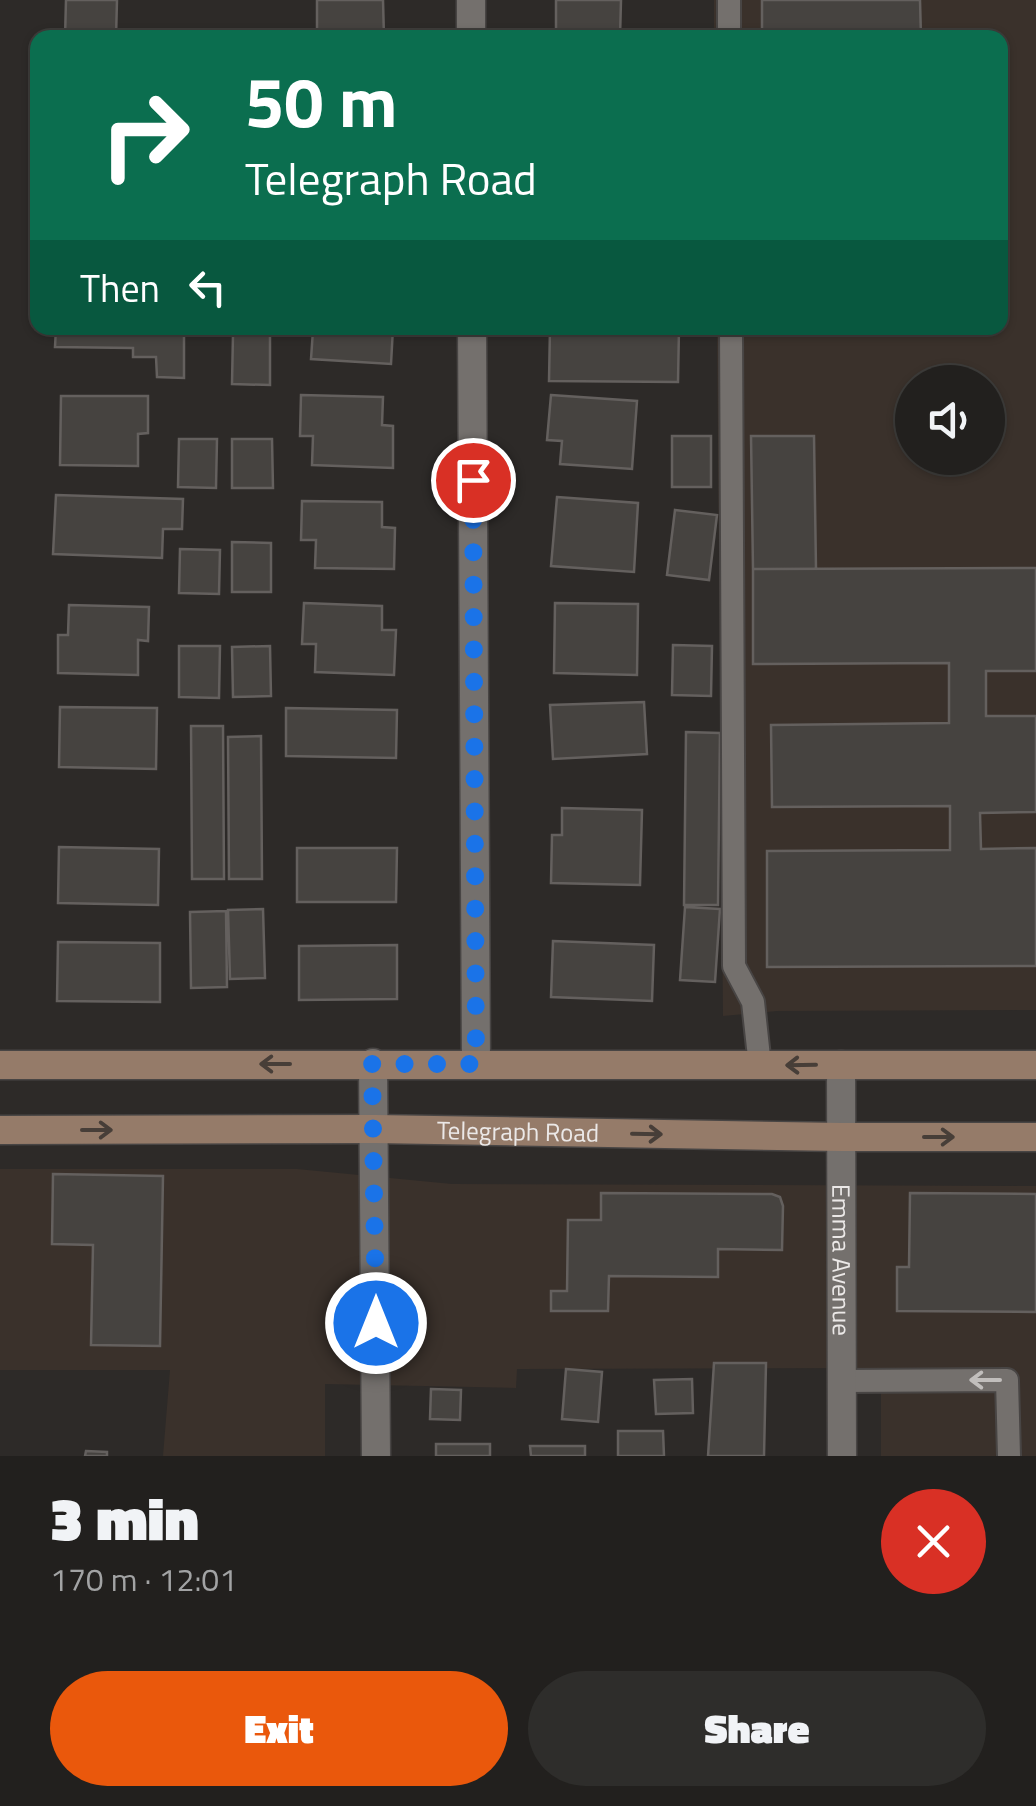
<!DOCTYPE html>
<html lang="en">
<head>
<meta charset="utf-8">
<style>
  body { margin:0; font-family:"Titillium Web",sans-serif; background:#2e2d2b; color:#f1f3f6; height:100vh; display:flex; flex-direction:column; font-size:38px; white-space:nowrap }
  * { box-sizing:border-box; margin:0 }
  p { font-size:32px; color:#a2a3a4 }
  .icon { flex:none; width:55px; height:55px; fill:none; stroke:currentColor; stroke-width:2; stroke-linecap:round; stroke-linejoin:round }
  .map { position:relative; height:1456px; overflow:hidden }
  .sheet { display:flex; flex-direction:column; background:#22201e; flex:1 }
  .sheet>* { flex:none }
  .banner { position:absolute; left:30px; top:30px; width:978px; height:305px; border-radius:20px; box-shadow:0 2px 8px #0004,0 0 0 2px #3f3e3c; background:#0b6e4f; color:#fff; overflow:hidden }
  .tools { position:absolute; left:895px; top:365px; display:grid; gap:20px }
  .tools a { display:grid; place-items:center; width:110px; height:110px; border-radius:50%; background:#22201e; box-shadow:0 2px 8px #0004,0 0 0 2px #3f3e3c; font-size:50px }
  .pin { position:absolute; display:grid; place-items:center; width:85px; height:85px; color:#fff; margin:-42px; border:5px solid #fff; border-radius:50%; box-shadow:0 2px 10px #0007 }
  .me { position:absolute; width:110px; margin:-55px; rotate:0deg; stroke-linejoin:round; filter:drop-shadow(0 0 8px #0008) }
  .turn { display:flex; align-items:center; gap:35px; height:210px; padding:0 50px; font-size:45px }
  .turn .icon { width:130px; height:130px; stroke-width:2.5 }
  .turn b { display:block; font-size:70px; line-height:85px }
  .then { display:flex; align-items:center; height:95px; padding:0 50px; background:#0003; gap:20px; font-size:38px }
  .round { display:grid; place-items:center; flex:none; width:105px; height:105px; border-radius:52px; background:#2e2d2b }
  .head { display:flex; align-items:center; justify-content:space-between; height:170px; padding:0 50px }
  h1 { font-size:60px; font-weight:800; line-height:75px }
  .primary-button { display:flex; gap:20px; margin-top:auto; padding:20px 50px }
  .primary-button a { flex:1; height:115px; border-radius:60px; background:#ea580c; color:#fff; font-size:40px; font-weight:800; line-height:115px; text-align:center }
  .primary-button a+a { background:#2e2d2b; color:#f1f3f6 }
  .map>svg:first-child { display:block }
  .built { fill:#3a312b; fill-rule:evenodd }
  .building { fill:#464340; stroke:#64605e; stroke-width:2.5 }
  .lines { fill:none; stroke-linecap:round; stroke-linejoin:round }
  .service-casing { stroke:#484544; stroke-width:26 }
  .minor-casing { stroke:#484544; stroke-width:31 }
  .secondary-casing { stroke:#484544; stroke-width:31 }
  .service { stroke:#74706d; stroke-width:22 }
  .minor { stroke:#74706d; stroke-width:28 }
  .secondary { stroke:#957b69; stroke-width:28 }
  .oneway { stroke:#473e38 }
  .oneway2 { stroke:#c1bebc }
  .route { stroke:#1a73e8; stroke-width:18; stroke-dasharray:0 32.4 }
  .labels { text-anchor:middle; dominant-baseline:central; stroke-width:10; stroke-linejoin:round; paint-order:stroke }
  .street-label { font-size:25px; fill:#ebe8e7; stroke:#2d2a28 }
</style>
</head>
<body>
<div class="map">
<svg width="1036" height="1456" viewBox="0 0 1036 1456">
  <rect width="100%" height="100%" fill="#2d2a28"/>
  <path class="built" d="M 714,0 L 1036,0 L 1036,1010 L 777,1011 L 723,1016 L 717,328 L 1000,328 L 1000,38 L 714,37 ZM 912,382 L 988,382 L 988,458 L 912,458 Z
    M 0,1169 L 297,1169 L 452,1184 L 1036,1186 L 1036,1456 L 881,1456 L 881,1368 L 517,1369 L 516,1388 L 325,1384 L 325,1456 L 163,1456 L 170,1370 L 0,1370 Z"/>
  <path class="building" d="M 66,0 L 117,0 L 116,38 L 65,38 Z
    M 317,0 L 383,0 L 384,38 L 317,38 Z
    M 556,0 L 621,0 L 620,38 L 556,38 Z
    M 762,0 L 920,0 L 921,38 L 762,38 Z
    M 56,328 L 184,328 L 184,378 L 157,377 L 156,357 L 133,357 L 133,348 L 55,347 Z
    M 301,328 L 393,328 L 391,364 L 311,359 L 313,330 Z
    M 550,328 L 679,328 L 678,382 L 549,381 Z
    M 233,334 L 270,335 L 270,385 L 232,384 Z
    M 301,395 L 383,397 L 382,425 L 393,426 L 393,468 L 312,465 L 313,436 L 300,436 Z
    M 551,395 L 637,401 L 632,469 L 560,464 L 562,441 L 547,440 Z
    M 61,396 L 148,396 L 148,433 L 138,434 L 138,466 L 60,465 Z
    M 672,436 L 711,436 L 711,487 L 672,487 Z
    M 751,436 L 814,436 L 816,569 L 753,569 Z
    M 179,439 L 217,439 L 216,488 L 178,487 Z
    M 232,439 L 272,439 L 273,488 L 232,488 Z
    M 56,495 L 183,499 L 182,529 L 163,529 L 162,558 L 53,554 Z
    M 557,497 L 638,503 L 634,572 L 551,566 Z
    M 302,501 L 382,502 L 382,527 L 395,528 L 394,569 L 315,568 L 316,540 L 301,540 Z
    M 675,510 L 717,515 L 709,580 L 667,575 Z
    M 232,542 L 271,543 L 271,592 L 232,592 Z
    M 180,549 L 220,550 L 219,594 L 179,593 Z
    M 1036,568 L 1036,671 L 986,671 L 986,716 L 1036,716 L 1036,812 L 980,813 L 981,849 L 1036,848 L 1036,966 L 767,967 L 767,851 L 950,850 L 950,806 L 772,807 L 771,725 L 949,723 L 949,663 L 753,664 L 753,569 Z
    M 304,603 L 382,606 L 382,630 L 396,630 L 394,675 L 315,672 L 316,644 L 302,644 Z
    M 555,603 L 638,604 L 637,675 L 554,673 Z
    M 69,605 L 149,607 L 148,641 L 138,640 L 138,675 L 58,673 L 58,635 L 68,635 Z
    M 673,645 L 712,646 L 711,696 L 672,695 Z
    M 179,646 L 220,646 L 219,698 L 179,697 Z
    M 270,646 L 271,696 L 233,697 L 232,647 Z
    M 644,702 L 647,754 L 553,759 L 550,705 Z
    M 60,707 L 157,708 L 156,769 L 59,767 Z
    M 286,708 L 397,710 L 396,758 L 286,756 Z
    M 191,726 L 223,726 L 224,879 L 192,879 Z
    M 686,732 L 720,733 L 718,905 L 684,905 Z
    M 261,736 L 262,879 L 229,879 L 228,737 Z
    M 562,808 L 642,810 L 640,885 L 551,883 L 552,835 L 562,835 Z
    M 59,847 L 159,849 L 158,905 L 58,903 Z
    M 297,848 L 397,848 L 396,902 L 297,902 Z
    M 685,907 L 720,909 L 715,982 L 680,980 Z
    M 263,909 L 265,978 L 230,979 L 228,910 Z
    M 226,911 L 227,987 L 191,988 L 190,912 Z
    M 553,941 L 654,945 L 652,1001 L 551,997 Z
    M 58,942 L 160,943 L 160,1002 L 57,1001 Z
    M 397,945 L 397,999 L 299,1000 L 299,946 Z
    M 53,1174 L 163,1176 L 160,1346 L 91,1345 L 93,1245 L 52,1244 Z
    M 601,1193 L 772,1194 L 780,1197 L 783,1206 L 782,1250 L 718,1249 L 718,1277 L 609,1276 L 608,1311 L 551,1311 L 551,1291 L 567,1291 L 568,1220 L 601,1220 Z
    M 910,1193 L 1036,1194 L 1036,1312 L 897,1311 L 897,1267 L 909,1267 Z
    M 714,1363 L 766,1363 L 764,1456 L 708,1456 Z
    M 566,1369 L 602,1372 L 598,1422 L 562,1419 Z
    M 692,1379 L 693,1413 L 656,1414 L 654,1380 Z
    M 431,1389 L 461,1390 L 460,1420 L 430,1419 Z
    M 618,1431 L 663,1431 L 664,1456 L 618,1456 Z
    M 436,1444 L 490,1444 L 490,1456 L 436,1456 Z
    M 530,1446 L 585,1446 L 585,1456 L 531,1456 Z
    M 86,1451 L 107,1452 L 107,1456 L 85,1456 Z"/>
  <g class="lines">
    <defs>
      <path id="service" d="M 729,0 L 729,38
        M 731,328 L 734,966 L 753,1002 L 760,1066
        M 842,1381 L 1007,1380 L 1009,1456"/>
      <g id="minor">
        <path d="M 471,0 L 471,38"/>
        <path d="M 472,328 L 476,1064"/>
        <path d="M 373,1063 L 376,1456"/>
        <path id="s1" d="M 841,1065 L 842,1456"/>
      </g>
      <g id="secondary">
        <path d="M 0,1065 L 1036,1065"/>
        <path id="s2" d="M 0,1130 L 375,1129 L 841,1137 L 1036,1137"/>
      </g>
    </defs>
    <use href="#service" class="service-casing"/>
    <use href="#minor" class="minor-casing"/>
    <use href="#secondary" class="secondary-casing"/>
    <use href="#service" class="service"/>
    <use href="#minor" class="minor"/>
    <use href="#secondary" class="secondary"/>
  </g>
  <defs><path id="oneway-shaft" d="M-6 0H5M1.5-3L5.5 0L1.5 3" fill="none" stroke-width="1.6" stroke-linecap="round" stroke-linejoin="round" transform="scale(2.5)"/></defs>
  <g class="oneway">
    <use href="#oneway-shaft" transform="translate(275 1064) rotate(180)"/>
    <use href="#oneway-shaft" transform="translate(801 1065) rotate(179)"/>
    <use href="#oneway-shaft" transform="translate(97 1130)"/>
    <use href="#oneway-shaft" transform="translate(647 1134) rotate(1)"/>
    <use href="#oneway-shaft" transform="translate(939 1137)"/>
  </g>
  <use class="oneway2" href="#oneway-shaft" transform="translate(985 1380) rotate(180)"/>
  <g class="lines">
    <path class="route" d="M 376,1323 L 372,1064 L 476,1064 L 473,480"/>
  </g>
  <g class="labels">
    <g class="street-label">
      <text stroke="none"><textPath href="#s2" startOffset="518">Telegraph Road</textPath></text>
      <text stroke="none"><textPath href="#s1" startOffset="195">Emma Avenue</textPath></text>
    </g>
  </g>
</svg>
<div class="tools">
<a><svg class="icon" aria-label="sound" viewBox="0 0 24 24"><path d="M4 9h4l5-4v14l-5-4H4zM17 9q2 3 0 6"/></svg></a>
</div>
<div class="pin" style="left:473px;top:480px;background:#d93025"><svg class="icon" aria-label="arrive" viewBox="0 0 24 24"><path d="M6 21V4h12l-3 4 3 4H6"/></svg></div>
<svg class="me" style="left:376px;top:1323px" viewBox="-20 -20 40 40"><circle r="17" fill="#1a73e8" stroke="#fff" stroke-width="3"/><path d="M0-11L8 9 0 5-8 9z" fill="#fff"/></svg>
<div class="banner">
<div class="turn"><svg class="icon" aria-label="right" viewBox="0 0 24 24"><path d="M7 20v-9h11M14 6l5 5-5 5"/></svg><div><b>50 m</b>Telegraph Road</div></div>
<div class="then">Then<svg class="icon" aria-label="left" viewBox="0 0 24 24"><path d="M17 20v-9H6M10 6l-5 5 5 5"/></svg></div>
</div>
</div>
<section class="sheet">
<div class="head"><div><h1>3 min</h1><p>170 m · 12:01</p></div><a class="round" style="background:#d93025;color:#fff"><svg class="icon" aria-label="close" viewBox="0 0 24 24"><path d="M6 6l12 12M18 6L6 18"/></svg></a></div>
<div class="primary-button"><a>Exit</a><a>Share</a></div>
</section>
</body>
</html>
